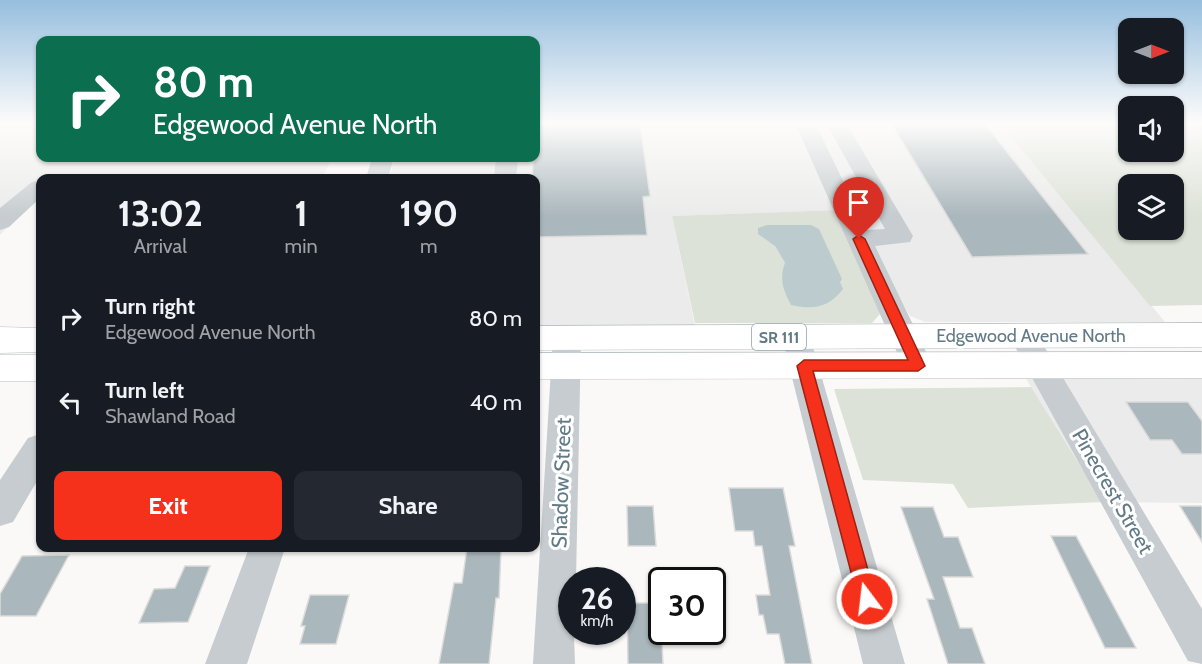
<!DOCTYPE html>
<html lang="en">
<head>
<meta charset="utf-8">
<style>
  body { margin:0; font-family:Cabin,sans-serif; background:#242831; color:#f1f3f6; height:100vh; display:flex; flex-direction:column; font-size:22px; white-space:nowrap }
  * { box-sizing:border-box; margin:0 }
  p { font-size:20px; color:#9ea1a6 }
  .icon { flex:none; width:33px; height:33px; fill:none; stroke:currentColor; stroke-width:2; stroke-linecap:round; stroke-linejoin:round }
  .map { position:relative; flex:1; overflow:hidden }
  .panel { position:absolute; left:36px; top:174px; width:504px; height:378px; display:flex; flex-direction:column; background:#171b24; border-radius:12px; box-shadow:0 2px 4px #0004 }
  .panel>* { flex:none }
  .banner { position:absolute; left:36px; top:36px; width:504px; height:126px; border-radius:12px; box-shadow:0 2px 4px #0004; background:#0b6e4f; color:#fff; overflow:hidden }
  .needle { width:39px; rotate:90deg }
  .tools { position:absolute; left:1118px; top:18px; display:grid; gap:12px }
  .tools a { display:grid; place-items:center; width:66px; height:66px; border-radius:12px; background:#171b24; box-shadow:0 2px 4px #0004; font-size:30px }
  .speed { position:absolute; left:558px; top:567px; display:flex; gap:12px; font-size:30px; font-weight:700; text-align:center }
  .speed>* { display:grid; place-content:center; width:78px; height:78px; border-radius:50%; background:#171b24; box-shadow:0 2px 4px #0004; line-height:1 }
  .speed small { font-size:15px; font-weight:400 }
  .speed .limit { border:3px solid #111; border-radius:9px; background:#fff; color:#111 }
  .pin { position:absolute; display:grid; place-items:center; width:51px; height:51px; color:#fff; margin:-62px -26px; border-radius:50% 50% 50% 0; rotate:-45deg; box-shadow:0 0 6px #0007 }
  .pin .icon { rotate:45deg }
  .me { position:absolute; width:66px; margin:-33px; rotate:345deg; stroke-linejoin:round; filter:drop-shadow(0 0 4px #0008) }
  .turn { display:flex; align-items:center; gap:21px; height:126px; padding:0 18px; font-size:27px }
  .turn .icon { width:78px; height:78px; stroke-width:2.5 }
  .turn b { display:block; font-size:42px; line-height:51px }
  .eta { display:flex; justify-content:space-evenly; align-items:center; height:102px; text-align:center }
  .eta b { font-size:36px; font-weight:700; line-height:42px }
  .primary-button { display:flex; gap:12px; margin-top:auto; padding:12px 18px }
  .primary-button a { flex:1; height:69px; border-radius:12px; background:#f6311b; color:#fff; font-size:24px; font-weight:700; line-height:69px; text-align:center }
  .primary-button a+a { background:#242831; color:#f1f3f6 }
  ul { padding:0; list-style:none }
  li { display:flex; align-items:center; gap:18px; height:84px; padding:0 18px }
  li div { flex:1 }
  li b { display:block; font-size:22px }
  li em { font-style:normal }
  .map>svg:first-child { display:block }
  .built { fill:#eaebea }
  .green { fill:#dce2d7; fill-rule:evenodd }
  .water { fill:#bcccce }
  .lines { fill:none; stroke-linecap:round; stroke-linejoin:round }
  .stream { stroke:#bcccce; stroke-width:4.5 }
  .building { fill:#aab7bc; stroke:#dbdbd9; stroke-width:1.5 }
  .major-casing { stroke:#b7bec1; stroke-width:1 }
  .minor { fill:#c6cccf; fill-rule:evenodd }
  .major { fill:#fff; fill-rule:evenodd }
  .route { fill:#f6311b; stroke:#a02012; stroke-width:1.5 }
  .labels { text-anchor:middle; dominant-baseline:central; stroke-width:6; stroke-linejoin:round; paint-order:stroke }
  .shield { fill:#fff; stroke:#90a2aa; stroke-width:1.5 }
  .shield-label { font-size:16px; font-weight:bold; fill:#617a85 }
  .street-label { font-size:18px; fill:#617a85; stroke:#fff }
  .near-street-label { font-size:21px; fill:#617a85; stroke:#fff }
</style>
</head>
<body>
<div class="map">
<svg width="1202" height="664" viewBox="0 0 1202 664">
  <rect width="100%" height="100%" fill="#faf9f7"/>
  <path class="built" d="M 0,123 L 40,123 L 40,158 L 332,158 L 322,178 L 40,178 L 40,194 L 0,235 Z
    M 536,123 L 797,123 L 838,210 L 672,216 L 695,326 L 536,326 L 538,246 L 536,245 L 536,178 L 389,178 L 395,158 L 536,158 Z
    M 812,123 L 1000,123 L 1165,322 L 925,322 L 910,316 L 888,279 Z
    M 1202,378 L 1202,503 L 1103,502 L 1026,379 Z"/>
  <path class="green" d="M 1000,123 L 1128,123 L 1128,152 L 1173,152 L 1173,123 L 1202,123 L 1202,305 L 1150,306 ZM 1128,184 L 1173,184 L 1173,230 L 1128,230 Z
    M 838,210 L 868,275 L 880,314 L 872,323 L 695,323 L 672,216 ZM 811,225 L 785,263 L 775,246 Z
    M 1031,387 L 1103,502 L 968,508 L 953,484 L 863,480 L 834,389 Z"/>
  <path class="water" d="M 767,225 L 811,225 L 819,229 L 842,279 L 840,282 L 843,289 C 828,308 814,310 791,305 C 783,290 779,278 785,263 L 775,246 L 758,234 L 758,228 Z"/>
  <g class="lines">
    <path class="stream" d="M 1196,123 L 1202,128"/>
  </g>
  <path class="building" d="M 536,123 L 640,123 L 650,196 L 643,197 L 647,235 L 536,237 L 536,178 L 532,178 Z
    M 891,123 L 984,123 L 1088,254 L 972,257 Z
    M 1126,402 L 1188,402 L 1202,421 L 1202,454 L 1182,454 L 1172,440 L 1150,440 Z
    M 729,488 L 783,488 L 795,546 L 789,546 L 812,664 L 785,664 L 779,634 L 767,634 L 763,615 L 759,615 L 756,595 L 770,595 L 762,546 L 755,546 L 753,531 L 735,531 Z
    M 627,506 L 653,506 L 656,546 L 628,546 Z
    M 1180,506 L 1202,506 L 1202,542 Z
    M 901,507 L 933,507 L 944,537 L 958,537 L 973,577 L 943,577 L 960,628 L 972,628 L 985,664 L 948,664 L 927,599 L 934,599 Z
    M 1051,536 L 1076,536 L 1136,648 L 1105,648 Z
    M 467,548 L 501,548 L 499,598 L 496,598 L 489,664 L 439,664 L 454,583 L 462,583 Z
    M 69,555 L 36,616 L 0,616 L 0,594 L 22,556 Z
    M 185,566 L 210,566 L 188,622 L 139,623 L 154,589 L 175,588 Z
    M 310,595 L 349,595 L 336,644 L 300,644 L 305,626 L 301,626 Z
    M 627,603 L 660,603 L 663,664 L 628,664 Z"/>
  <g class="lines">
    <defs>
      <path id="major" d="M 1202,323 L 1202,347 L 536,350 L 536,326 Z
        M 0,327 L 40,328 L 40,352 L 0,353 Z
        M 1202,352 L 1202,378 L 536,379 L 536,353 Z
        M 0,355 L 40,355 L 40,381 L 0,381 Z"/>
    </defs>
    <use href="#major" class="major-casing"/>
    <path class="minor" d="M 795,123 L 815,123 L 867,230 L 885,229 L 826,123 L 846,123 L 913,236 L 910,242 L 875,246 L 933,366 L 929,374 L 918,378 L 907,374 L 903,366 Z
      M 372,158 L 394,158 L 388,178 L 366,178 Z
      M 496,158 L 518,158 L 516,178 L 494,178 Z
      M 40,180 L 40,198 L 9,227 L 0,230 L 0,208 L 32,182 Z
      M 1023,325 L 1033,328 L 1202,609 L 1202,664 L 1188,661 L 1009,336 L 1013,328 Z
      M 567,326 L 577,329 L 581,337 L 576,580 L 572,580 L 575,664 L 533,664 L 553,337 L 557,329 Z
      M 796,326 L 806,329 L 810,337 L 905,664 L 863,664 L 782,337 L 786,329 Z
      M 40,434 L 40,476 L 13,522 L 0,526 L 0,480 L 28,438 Z
      M 249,548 L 285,548 L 247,664 L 205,664 Z"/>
    <use href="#major" class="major"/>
  </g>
  <linearGradient id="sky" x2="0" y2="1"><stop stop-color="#96bede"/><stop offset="0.57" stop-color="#fdfcfb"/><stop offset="1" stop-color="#fdfcfb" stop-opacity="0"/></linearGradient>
  <rect width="1202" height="216" fill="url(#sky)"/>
  <path class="route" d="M 859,235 L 865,239 L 925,366 L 918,371 L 813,371 L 876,599 L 874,606 L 867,609 L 860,606 L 858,599 L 797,366 L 804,360 L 908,360 L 853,239 Z"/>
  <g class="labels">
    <rect class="shield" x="752" y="324" width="54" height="26" rx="4.5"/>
    <g class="shield-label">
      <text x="779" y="337">SR 111</text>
    </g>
    <g class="street-label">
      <text x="1031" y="336">Edgewood Avenue North</text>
    </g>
    <g class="near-street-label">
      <text transform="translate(561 483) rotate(-88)">Shadow Street</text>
      <text transform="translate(1113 491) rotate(60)">Pinecrest Street</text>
    </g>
  </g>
</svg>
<div class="tools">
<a><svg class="needle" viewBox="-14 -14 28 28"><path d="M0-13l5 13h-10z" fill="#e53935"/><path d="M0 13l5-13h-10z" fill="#9ea1a6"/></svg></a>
<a><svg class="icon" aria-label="sound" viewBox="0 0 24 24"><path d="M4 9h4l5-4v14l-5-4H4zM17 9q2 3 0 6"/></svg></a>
<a><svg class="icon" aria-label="layers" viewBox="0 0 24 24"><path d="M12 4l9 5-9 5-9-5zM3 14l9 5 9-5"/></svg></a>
</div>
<div class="speed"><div>26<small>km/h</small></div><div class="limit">30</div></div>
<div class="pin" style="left:859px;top:239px;background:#d93025"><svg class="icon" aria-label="arrive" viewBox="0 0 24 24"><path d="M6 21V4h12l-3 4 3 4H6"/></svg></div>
<svg class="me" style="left:867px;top:599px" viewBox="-20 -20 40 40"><circle r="17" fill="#f6311b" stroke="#fff" stroke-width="3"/><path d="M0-11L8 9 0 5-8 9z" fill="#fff"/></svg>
<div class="banner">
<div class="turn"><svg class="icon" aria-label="right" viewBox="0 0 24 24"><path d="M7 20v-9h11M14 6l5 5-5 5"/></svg><div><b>80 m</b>Edgewood Avenue North</div></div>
</div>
<section class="panel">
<div class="eta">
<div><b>13:02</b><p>Arrival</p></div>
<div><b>1</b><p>min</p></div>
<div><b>190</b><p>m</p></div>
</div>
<ul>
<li><svg class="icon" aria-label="right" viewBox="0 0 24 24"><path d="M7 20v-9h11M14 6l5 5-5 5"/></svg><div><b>Turn right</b><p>Edgewood Avenue North</p></div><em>80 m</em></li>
<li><svg class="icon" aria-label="left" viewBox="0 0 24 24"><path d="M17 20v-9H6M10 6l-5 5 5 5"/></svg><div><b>Turn left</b><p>Shawland Road</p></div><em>40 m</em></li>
</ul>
<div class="primary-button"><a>Exit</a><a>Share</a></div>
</section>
</div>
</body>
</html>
